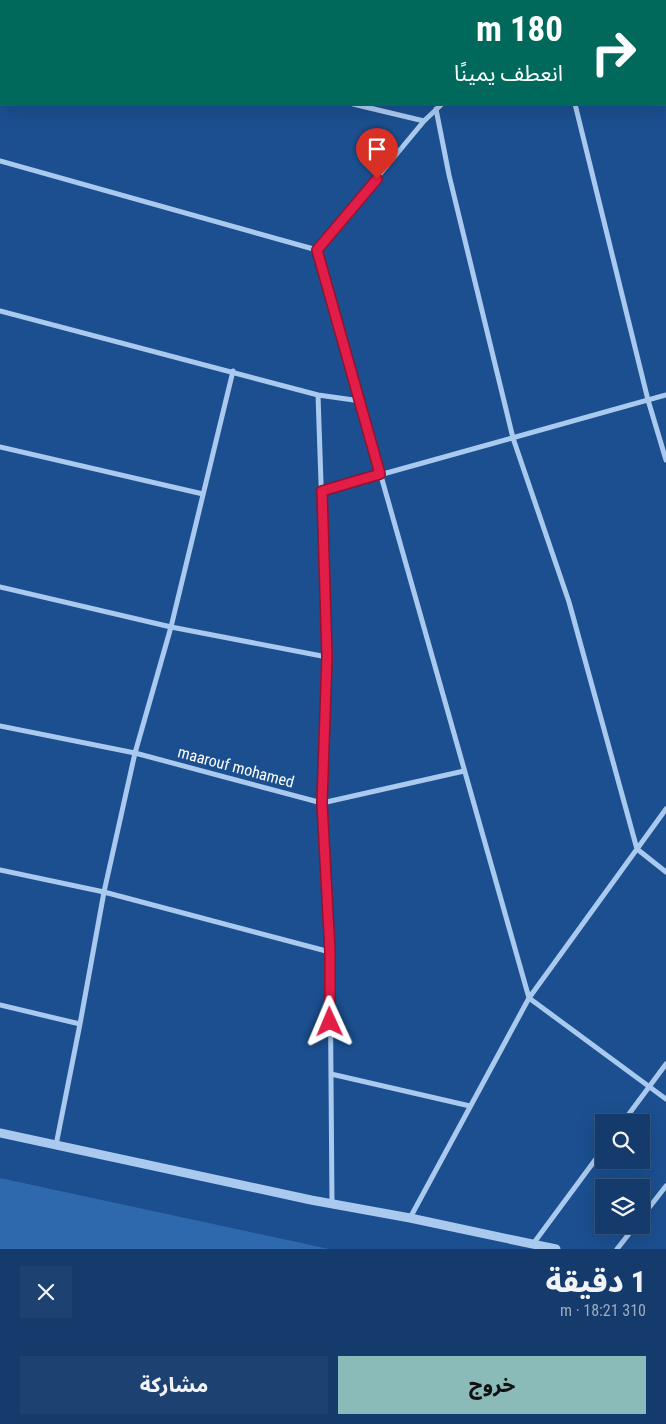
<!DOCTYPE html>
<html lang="ar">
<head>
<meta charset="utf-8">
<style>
  body { margin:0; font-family:"Roboto Condensed","Noto Sans Arabic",sans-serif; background:#1d4271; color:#f1f3f6; direction:rtl; height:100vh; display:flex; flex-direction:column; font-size:19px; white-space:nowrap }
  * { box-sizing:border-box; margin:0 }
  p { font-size:16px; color:#9dadc1 }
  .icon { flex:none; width:28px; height:28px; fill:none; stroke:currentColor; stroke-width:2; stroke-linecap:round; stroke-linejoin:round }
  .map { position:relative; height:1249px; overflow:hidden; direction:ltr }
  .panel { display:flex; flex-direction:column; background:#143b6b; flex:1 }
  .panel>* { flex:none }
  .guide { position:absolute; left:0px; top:0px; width:666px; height:105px; box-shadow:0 5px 20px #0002,0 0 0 1px #33557e; direction:rtl; background:#00695c; color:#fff; overflow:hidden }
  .fabs { position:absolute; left:595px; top:1114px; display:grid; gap:10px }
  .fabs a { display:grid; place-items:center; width:55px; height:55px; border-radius:0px; background:#143b6b; box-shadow:0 5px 20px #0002,0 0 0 1px #33557e; font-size:25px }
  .pin { position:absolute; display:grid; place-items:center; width:42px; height:42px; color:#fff; margin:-51px -21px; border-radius:50% 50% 50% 0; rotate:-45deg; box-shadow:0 0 5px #0007 }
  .pin .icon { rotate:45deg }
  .me { position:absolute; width:55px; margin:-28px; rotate:359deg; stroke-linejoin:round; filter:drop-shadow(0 0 4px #0008) }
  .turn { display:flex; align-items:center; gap:18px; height:105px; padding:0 20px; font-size:22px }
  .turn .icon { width:65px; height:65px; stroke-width:2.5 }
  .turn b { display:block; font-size:35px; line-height:42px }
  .round { display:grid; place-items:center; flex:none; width:52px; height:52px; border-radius:0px; background:#1d4271 }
  .overview { display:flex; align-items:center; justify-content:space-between; height:85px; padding:0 20px }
  h1 { font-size:30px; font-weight:800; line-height:38px }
  .primary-button { display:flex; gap:10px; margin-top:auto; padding:10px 20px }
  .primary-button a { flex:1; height:58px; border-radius:0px; background:#8bbbb9; color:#111; font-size:20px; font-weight:800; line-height:58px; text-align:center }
  .primary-button a+a { background:#1d4271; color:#f1f3f6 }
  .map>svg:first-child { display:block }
  .green { fill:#2e69ad }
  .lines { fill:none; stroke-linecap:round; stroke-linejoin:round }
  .minor { stroke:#a9c9ee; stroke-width:5 }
  .tertiary { stroke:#a9c9ee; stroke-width:9 }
  .route-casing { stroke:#92132f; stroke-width:12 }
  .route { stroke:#e11d48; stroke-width:9 }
  .labels { text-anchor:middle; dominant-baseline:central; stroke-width:4; stroke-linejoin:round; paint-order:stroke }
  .street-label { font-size:16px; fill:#fff; stroke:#1b4f8f }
</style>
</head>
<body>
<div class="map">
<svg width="666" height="1249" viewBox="0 0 666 1249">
  <rect width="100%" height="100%" fill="#1b4f8f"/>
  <path class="green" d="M 0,1178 L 329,1249 L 0,1249 Z"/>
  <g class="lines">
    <path class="minor" d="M 582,0 L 587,1
      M 544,1 L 545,0
      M 0,17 L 1,17
      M 665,18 L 666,19
      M 353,104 L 424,121
      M 575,104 L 648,400 L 666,460
      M 436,109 L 449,175 L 513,438 L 569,602 L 637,849 L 666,872
      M 0,161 L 317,250
      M 317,250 L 529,998 L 666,1099
      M 317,250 L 424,121 L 442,104
      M 0,311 L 318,395 L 361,401
      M 318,395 L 327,657 L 322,803 L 330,952 L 332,1204
      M 0,447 L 203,494
      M 322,491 L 666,395
      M 0,587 L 171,627 L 327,657
      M 0,726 L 135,753 L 322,803 L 464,771
      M 0,870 L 104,892 L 330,952
      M 0,1005 L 80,1024
      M 331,1074 L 470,1106
      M 623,1122 L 666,1064
      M 56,1145 L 80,1024 L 104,892 L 135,753 L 171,627 L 233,371
      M 410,1218 L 529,998 L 666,809
      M 641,1218 L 666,1186
      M 533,1244 L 604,1148
      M 617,1249 L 636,1225"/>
    <path class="tertiary" d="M 0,1133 L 311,1200 L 410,1218 L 556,1249"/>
  </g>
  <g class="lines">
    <defs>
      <path id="route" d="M 330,1022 L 330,952 L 322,803 L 327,657 L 322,491 L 380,474 L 317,250 L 377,179"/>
    </defs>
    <use href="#route" class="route-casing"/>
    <use href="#route" class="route"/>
  </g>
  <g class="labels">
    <g class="street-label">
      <text transform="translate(236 767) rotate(15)">maarouf mohamed</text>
    </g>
  </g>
</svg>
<div class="fabs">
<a><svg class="icon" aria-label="search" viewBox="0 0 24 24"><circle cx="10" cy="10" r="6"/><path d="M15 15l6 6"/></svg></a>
<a><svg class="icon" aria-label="layers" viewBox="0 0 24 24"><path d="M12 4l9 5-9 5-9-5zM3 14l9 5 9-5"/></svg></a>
</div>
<div class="pin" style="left:377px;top:179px;background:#d93025"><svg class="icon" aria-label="arrive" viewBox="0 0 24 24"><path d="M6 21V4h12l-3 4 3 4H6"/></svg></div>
<svg class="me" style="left:330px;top:1022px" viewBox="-20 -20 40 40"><path d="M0-17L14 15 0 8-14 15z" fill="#e11d48" stroke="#fff" stroke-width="4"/></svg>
<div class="guide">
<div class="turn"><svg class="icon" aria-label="right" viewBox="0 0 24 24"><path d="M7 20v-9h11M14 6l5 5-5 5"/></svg><div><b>180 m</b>انعطف يمينًا</div></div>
</div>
</div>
<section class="panel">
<div class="overview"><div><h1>1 دقيقة</h1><p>310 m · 18:21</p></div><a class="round"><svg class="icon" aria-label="close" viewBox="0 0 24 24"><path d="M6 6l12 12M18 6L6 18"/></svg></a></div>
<div class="primary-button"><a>خروج</a><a>مشاركة</a></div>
</section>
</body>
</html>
